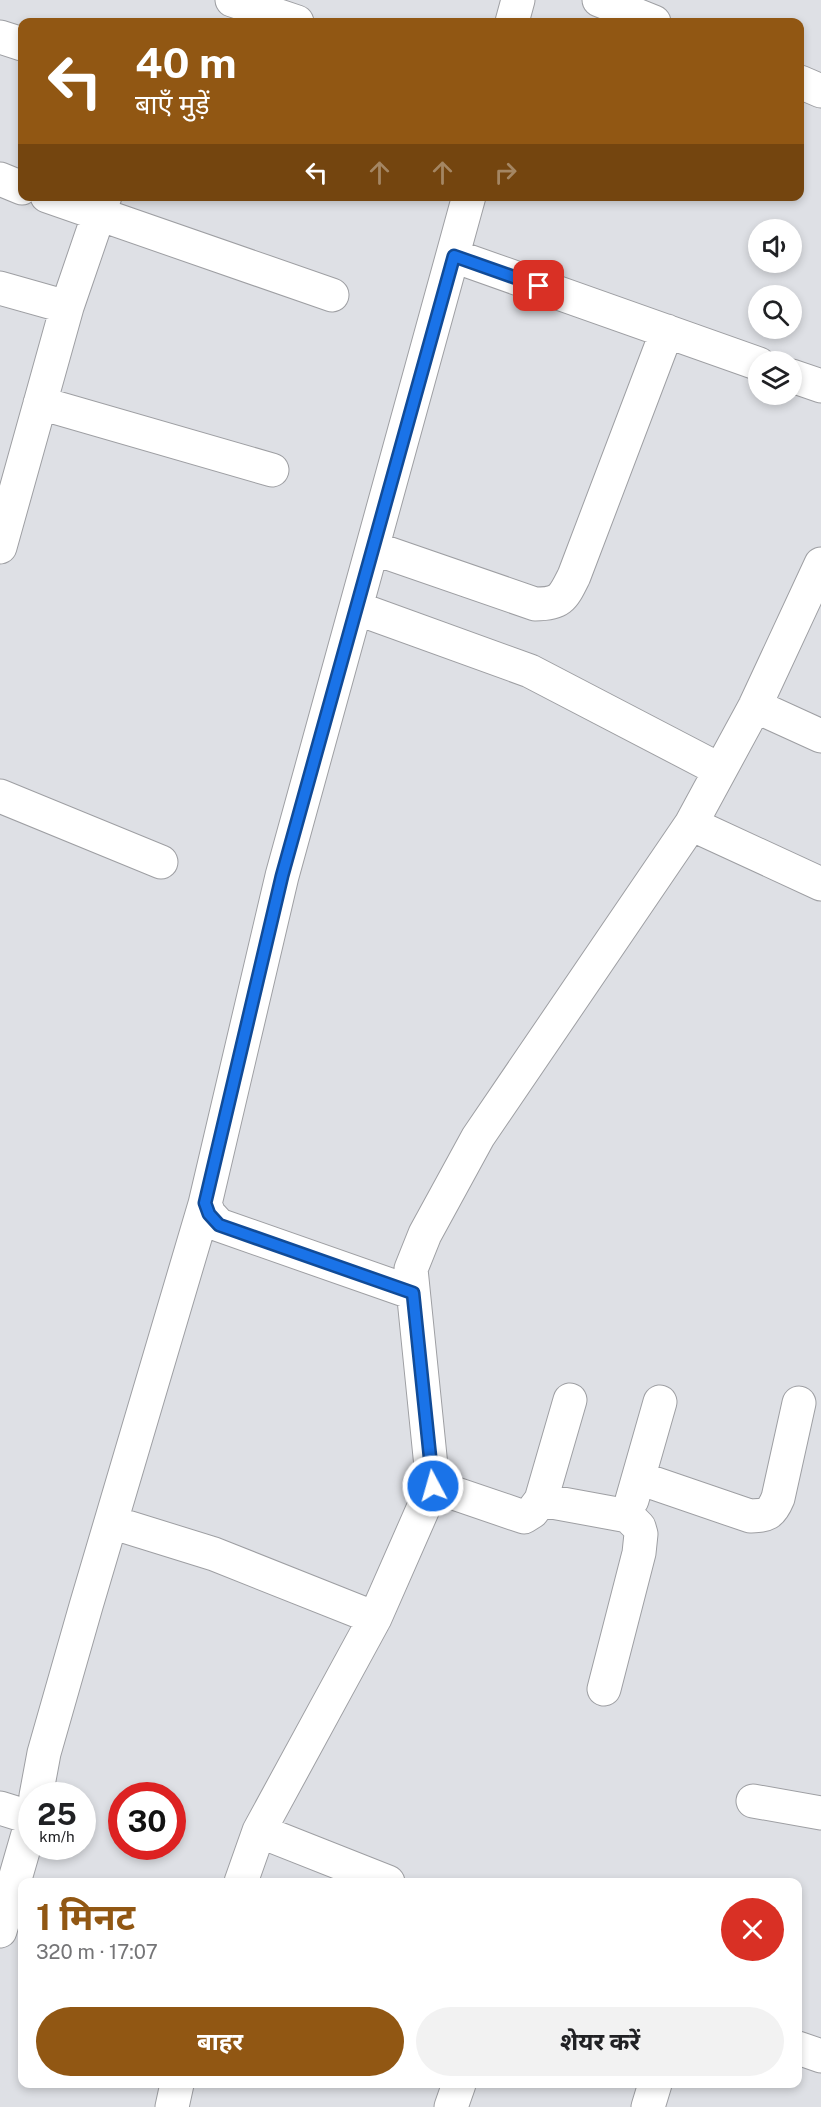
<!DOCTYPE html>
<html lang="hi">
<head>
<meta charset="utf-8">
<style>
  body { margin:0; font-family:"Public Sans","Noto Sans Devanagari",sans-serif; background:#f2f2f2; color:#202124; height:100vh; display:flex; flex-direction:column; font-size:22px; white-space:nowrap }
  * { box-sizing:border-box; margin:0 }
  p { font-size:20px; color:#757577 }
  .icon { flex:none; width:33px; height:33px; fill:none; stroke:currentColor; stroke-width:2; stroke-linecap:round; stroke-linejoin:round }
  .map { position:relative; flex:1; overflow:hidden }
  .panel { position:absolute; left:18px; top:1878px; width:784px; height:210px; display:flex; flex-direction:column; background:#fff; border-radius:12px; box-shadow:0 3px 9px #0003 }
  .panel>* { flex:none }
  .guide { position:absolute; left:18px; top:18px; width:786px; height:183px; border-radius:12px; box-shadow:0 3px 9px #0003; background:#915713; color:#fff; overflow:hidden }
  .tools { position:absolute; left:748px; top:219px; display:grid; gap:12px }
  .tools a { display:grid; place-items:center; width:54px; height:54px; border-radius:50%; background:#fff; box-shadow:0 3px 9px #0003; font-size:30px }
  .speed { position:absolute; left:18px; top:1782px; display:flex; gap:12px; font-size:30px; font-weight:700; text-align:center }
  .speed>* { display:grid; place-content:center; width:78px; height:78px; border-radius:50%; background:#fff; box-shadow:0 3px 9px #0003; line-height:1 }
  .speed small { font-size:15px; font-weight:400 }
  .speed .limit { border:9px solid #d22; background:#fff; color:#111 }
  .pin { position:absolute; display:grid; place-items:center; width:51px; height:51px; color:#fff; margin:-26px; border-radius:12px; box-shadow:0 3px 9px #0006 }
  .me { position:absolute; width:66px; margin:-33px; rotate:354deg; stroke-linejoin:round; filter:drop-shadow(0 0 4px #0008) }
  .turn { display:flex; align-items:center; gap:21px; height:126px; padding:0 18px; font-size:27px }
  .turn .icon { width:78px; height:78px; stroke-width:2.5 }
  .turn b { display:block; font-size:42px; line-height:51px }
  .lanes { display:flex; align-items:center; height:57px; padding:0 18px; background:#0003; justify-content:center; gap:30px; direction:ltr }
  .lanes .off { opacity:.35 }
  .round { display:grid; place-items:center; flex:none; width:63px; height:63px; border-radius:32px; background:#f2f2f2 }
  .summary { display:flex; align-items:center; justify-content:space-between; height:102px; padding:0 18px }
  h1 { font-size:36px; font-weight:700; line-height:45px; color:#915713 }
  .primary-button { display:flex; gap:12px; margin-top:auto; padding:12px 18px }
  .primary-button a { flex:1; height:69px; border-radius:36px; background:#915713; color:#fff; font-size:24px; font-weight:700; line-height:69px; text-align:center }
  .primary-button a+a { background:#f2f2f2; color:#202124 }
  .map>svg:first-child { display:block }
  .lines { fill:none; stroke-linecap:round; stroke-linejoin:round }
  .minor-casing { stroke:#9e9fa3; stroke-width:35 }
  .minor { stroke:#fff; stroke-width:33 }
  .route-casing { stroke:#114b97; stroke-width:15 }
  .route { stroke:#1a73e8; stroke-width:10 }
</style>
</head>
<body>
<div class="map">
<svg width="821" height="2107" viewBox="0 0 821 2107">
  <rect width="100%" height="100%" fill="#dee0e5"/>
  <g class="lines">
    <defs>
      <path id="minor" d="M 232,0 L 297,22
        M 599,0 L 654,22
        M 512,22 L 518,0
        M 0,37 L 22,44
        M 800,82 L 821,91
        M 0,179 L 22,188
        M 47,196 L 332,295
        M 454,256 L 759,364
        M 0,288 L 67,307
        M 792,376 L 821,386
        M 40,403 L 272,470
        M 0,547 L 67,307 L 105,196
        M 373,548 L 535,604 C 561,604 563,598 574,576 L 667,331
        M 356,608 L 530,671 L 720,770
        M 755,706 L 821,736
        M 0,796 L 161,862
        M 691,824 L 821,884
        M 413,1293 L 219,1225 L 209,1214 L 205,1204 L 282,876 L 469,196
        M 639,1478 L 750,1516 C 767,1515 771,1515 778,1498 L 799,1403
        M 433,1486 L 524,1517 L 532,1512 L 541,1500 L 570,1400
        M 541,1500 L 628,1516 L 639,1527 L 641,1534 L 639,1553 L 604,1689
        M 632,1500 L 660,1402
        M 111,1522 L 214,1554 L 375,1618
        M 36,1796 L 44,1753 L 86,1606 L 205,1204
        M 753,1801 L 821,1813
        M 0,1808 L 32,1818
        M 259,1831 L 388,1882
        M 241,1882 L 259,1831 L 375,1618 L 433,1486 L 411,1269 L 425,1234 L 478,1137 L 691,824 L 755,706 L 821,564
        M 0,1931 L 32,1820
        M 798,2048 L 821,2056
        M 172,2107 L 177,2084
        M 451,2107 L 459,2084
        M 648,2107 L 655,2084"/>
    </defs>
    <use href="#minor" class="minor-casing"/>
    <use href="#minor" class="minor"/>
  </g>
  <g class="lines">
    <defs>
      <path id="route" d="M 433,1486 L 413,1293 L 219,1225 L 209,1214 L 205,1203 L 282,876 L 454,256 L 539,286"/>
    </defs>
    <use href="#route" class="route-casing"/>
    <use href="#route" class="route"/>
  </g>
</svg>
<div class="tools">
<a><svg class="icon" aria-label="sound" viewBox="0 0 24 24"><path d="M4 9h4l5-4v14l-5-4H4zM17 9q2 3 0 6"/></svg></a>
<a><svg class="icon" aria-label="search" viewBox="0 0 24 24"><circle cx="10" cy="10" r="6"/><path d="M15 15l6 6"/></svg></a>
<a><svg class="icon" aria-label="layers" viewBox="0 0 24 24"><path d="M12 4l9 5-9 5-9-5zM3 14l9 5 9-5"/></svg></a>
</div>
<div class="speed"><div>25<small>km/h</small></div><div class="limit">30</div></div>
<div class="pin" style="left:539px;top:286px;background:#d93025"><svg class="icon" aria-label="arrive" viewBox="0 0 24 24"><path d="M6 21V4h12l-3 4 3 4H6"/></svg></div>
<svg class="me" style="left:433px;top:1486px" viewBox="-20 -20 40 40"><circle r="17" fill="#1a73e8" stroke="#fff" stroke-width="3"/><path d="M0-11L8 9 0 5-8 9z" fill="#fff"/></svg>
<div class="guide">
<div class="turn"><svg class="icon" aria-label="left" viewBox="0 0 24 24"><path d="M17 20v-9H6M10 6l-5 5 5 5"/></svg><div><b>40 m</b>बाएँ मुड़ें</div></div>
<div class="lanes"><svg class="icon" aria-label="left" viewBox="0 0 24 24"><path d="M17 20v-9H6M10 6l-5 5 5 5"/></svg><svg class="icon off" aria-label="ahead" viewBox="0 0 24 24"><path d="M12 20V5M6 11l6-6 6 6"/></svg><svg class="icon off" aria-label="ahead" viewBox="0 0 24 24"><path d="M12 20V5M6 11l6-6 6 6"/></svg><svg class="icon off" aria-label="right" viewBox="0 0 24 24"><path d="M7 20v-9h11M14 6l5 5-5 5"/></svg></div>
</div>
<section class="panel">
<div class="summary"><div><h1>1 मिनट</h1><p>320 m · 17:07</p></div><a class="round" style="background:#d93025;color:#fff"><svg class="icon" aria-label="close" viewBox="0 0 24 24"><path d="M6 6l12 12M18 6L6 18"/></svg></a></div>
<div class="primary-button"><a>बाहर</a><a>शेयर करें</a></div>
</section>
</div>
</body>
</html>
